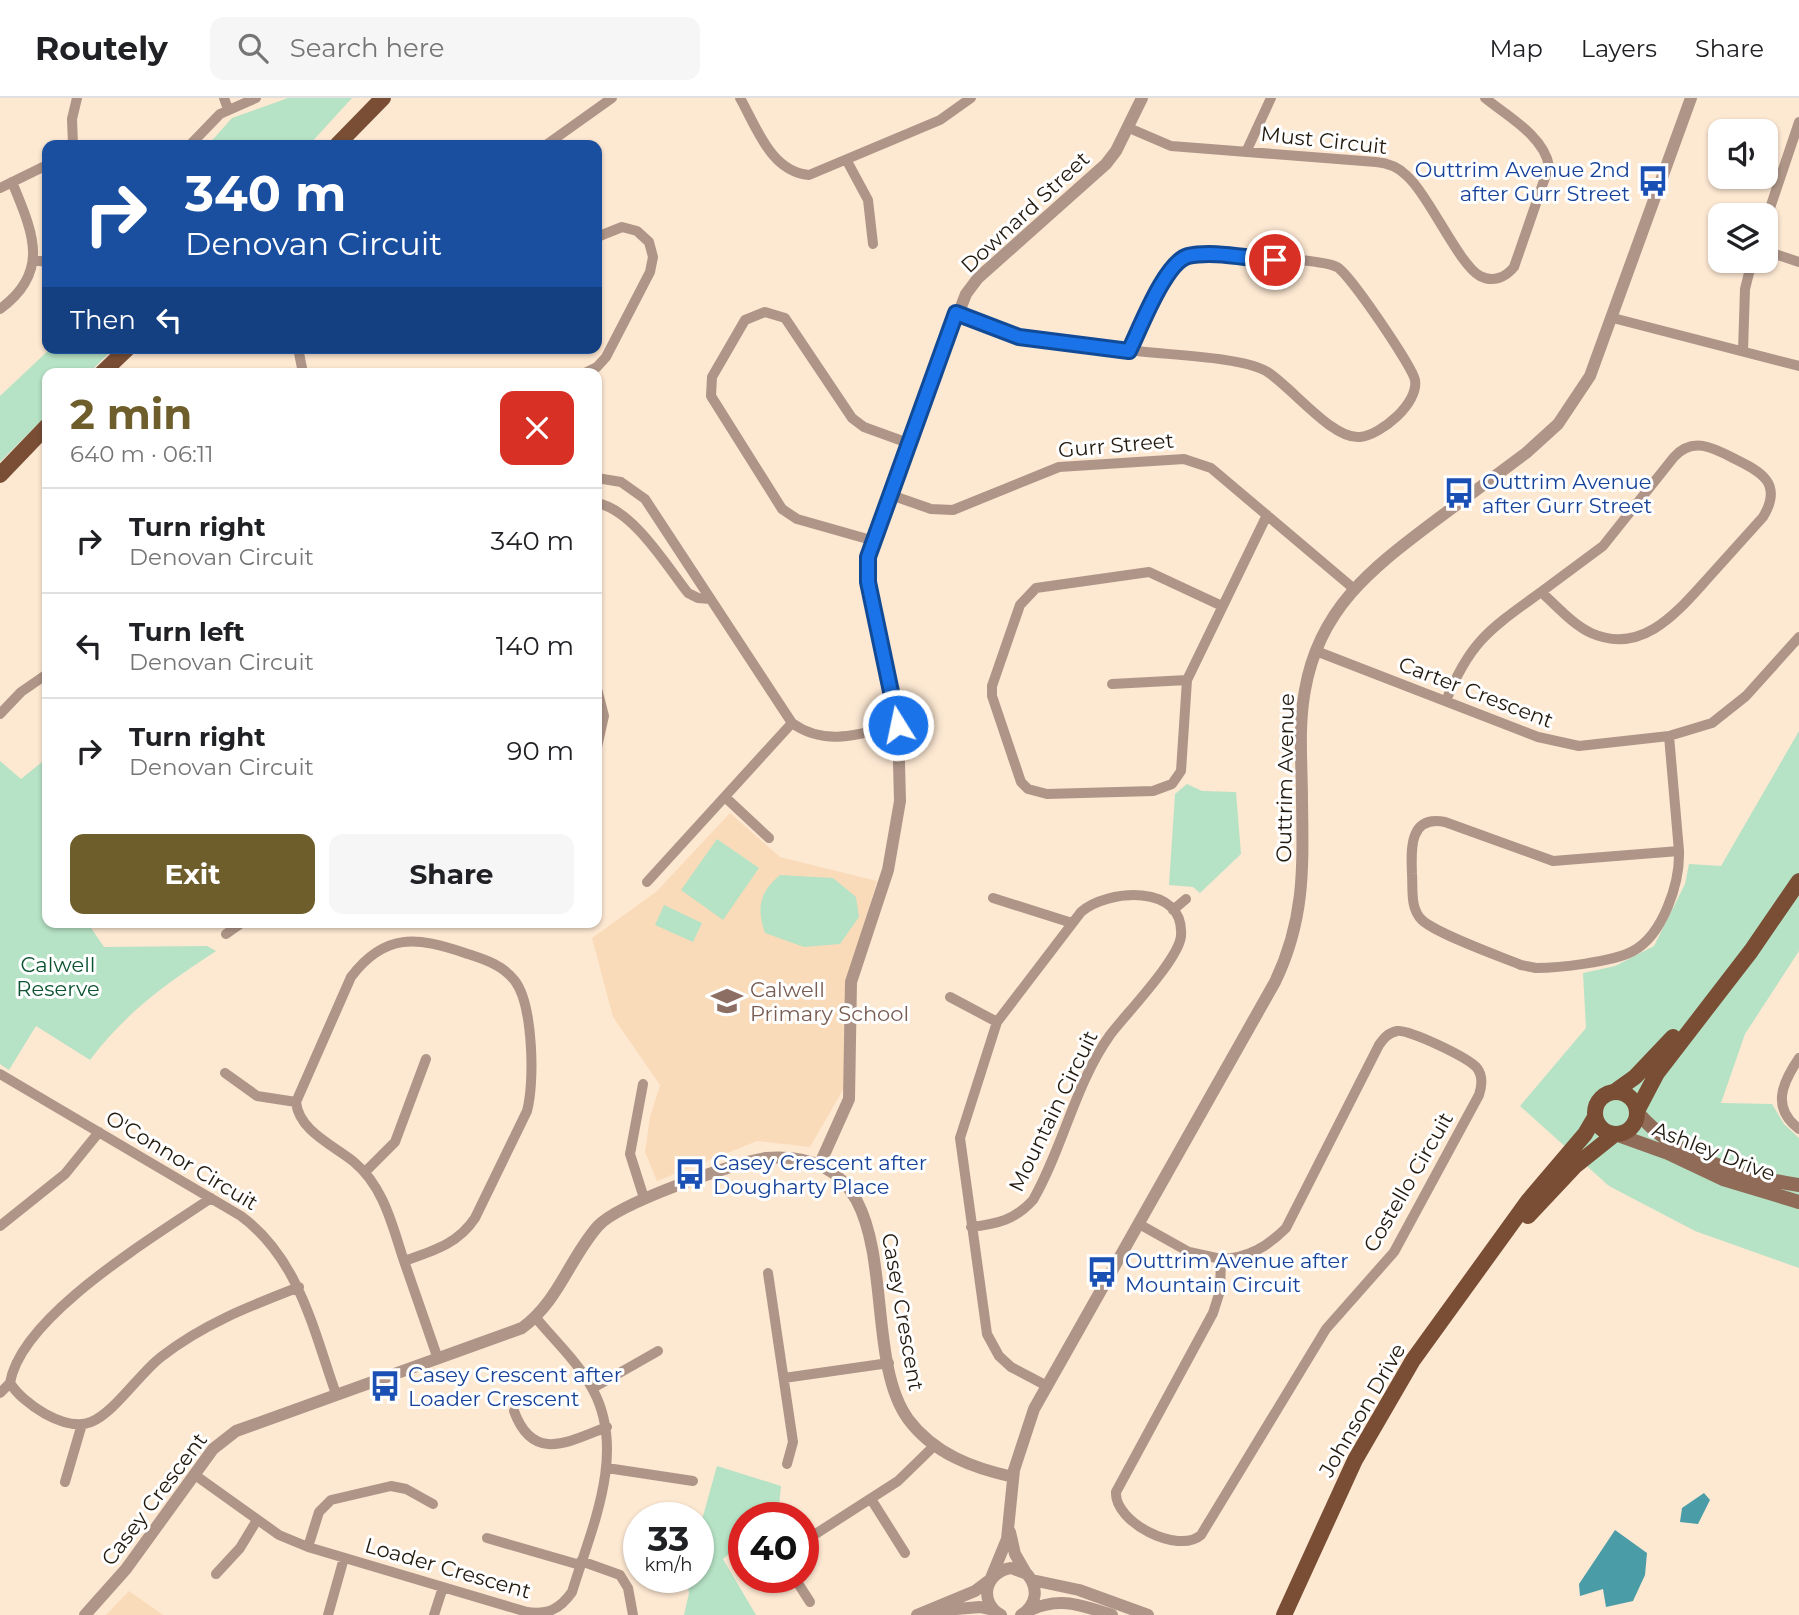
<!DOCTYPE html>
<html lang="en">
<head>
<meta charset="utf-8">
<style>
  body { margin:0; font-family:Montserrat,sans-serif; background:#f6f6f6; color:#202124; height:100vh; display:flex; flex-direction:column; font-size:26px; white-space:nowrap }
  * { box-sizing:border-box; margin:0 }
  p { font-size:23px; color:#757577 }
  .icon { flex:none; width:38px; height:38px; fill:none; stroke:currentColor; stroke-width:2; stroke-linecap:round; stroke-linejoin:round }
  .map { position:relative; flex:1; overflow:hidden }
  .side { position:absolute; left:42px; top:270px; width:560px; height:560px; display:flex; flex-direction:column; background:#fff; border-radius:14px; box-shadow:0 2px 5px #0004 }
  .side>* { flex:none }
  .top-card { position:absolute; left:42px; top:42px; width:560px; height:214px; border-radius:14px; box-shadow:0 2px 5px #0004; background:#1a4fa0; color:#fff; overflow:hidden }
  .tools { position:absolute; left:1708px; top:21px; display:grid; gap:14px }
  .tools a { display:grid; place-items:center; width:70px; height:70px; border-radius:14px; background:#fff; box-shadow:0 2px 5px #0004; font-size:35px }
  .speed { position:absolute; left:623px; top:1404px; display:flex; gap:14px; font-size:35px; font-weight:700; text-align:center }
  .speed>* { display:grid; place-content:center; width:91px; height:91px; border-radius:50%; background:#fff; box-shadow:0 2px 5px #0004; line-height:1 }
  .speed small { font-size:18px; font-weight:400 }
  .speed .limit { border:10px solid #d22; background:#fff; color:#111 }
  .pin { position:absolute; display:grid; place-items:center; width:60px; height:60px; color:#fff; margin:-30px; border:4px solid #fff; border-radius:50%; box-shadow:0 2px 7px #0007 }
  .me { position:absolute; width:77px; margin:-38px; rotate:350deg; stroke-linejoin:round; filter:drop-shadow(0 0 5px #0008) }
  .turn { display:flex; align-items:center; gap:24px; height:147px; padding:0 28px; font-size:32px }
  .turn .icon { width:91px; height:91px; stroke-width:2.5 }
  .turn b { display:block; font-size:49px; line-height:60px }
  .then { display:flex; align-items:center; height:66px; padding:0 28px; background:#0003; gap:14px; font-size:26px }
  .round { display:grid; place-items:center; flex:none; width:74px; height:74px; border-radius:14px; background:#f6f6f6 }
  .summary { display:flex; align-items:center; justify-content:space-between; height:119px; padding:0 28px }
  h1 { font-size:42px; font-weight:700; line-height:52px; color:#6e5e2c }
  .primary-button { display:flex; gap:14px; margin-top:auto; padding:14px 28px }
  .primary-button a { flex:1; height:80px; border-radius:14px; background:#6e5e2c; color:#fff; font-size:28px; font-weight:700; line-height:80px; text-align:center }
  .primary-button a+a { background:#f6f6f6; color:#202124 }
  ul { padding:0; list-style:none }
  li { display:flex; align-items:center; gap:21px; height:105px; padding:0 28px; border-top:2px solid #e0e0e0 }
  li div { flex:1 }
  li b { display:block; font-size:26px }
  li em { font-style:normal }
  header { display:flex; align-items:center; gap:42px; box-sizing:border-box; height:98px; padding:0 35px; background:#fff; border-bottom:2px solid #e0e0e0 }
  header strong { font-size:33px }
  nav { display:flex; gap:38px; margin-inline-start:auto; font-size:24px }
  .search { width:490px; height:63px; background:#f6f6f6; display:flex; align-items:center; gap:18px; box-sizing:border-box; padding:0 24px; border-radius:14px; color:#757577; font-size:26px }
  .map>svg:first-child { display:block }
  .built { fill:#fadbb9 }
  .green { fill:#b6e2c5 }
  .water { fill:#4a9ca7 }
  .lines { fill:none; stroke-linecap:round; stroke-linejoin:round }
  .minor { stroke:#af9588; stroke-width:10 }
  .tertiary { stroke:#af9588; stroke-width:12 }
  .secondary { stroke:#906c58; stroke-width:14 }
  .primary { stroke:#794e35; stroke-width:16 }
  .route-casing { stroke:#114b97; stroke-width:18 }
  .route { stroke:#1a73e8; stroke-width:12 }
  .labels { text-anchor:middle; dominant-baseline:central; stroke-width:6; stroke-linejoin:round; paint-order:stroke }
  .street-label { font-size:21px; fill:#231a0f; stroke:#fff }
  .transit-label { font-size:21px; fill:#164399; stroke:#fff; text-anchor:start }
  .park-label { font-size:21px; fill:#0b5331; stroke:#fff }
  .education-label { font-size:21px; fill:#785e54; stroke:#fff; text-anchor:start }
</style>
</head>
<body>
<header>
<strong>Routely</strong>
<div class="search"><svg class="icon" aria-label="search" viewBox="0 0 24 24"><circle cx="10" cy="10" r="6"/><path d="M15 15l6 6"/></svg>Search here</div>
<nav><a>Map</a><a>Layers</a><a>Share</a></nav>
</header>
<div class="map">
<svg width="1799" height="1517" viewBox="0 0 1799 1517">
  <rect width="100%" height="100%" fill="#fde8d2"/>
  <path class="built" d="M 730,715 L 780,759 L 877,783 L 846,888 L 844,990 L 810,1049 L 757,1043 L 657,1083 L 645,1054 L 650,1019 L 660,987 L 613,919 L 592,840 L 656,794 Z
    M 129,1493 L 163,1517 L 106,1517 Z"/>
  <path class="green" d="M 288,0 L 352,0 L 309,47 L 208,47 L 232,20 Z
    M 51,250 L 114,250 L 89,275 L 47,275 L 47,317 L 0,364 L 0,298 Z
    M 1799,633 L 1799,853 L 1745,936 L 1721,1005 L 1772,1006 L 1784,1026 L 1799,1040 L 1799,1170 L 1695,1133 L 1609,1088 L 1520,1008 L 1586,930 L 1583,875 L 1615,868 L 1654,848 L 1685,786 L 1689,766 L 1721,768 Z
    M 47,660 L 47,824 L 87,824 L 104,849 L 207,848 L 216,853 C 166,886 127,913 90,962 L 36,928 L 9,972 L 0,966 L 0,663 L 21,681 Z
    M 1187,686 L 1202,693 L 1236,694 L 1241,756 L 1200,795 L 1193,789 L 1169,787 L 1175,696 Z
    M 717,741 L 759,770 L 723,822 L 681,792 Z
    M 780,777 L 833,780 L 856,799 L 859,819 L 840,846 L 804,849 L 765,835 C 756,809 760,794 780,777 Z
    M 664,807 L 702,825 L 693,844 L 655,827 Z
    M 717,1368 L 781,1388 L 778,1419 L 744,1419 L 744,1443 L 723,1461 L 756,1517 L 684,1517 L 689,1495 L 686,1479 L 698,1479 L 698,1436 Z"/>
  <path class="water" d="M 1704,1395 L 1710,1402 L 1698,1426 L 1680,1424 L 1682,1410 Z
    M 1615,1432 L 1647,1455 L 1645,1477 L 1633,1503 L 1606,1509 L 1603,1491 L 1580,1498 L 1579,1486 Z"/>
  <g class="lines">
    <path class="minor" d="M 224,0 L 228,11
      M 740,0 C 757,30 771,74 809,77 L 940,22 L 971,0
      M 1129,30 L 1171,48 L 1376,64 C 1387,65 1398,69 1406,77 C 1429,97 1459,167 1480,178 C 1493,185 1506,179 1514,169 L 1549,68 C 1544,38 1507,18 1485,0
      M 73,47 L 72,21 L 77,0
      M 190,47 L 220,16 L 256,0
      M 546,47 L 612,0
      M 1246,54 L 1271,0
      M 847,63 L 868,102 L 873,146
      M 0,90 L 47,67
      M 1766,122 L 1799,24
      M 1766,153 L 1799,164
      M 33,162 L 47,164
      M 0,211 C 52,173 32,133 12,84
      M 956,216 L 1019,239 L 1129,252 C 1144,223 1163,161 1199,157 C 1228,159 1315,159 1337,169 C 1349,175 1412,268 1415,282 C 1419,305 1381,337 1360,339 C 1332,342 1291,288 1266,273 C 1239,258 1162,257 1129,252
      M 1613,220 L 1799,268
      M 298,250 L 303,275
      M 1743,253 L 1745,191 L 1752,163
      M 585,275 L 597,269 L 606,259 L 650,174 L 653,159 L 649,144 L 637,133 L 622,129 L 597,139
      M 597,380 L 621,384 L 645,401 L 792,625 C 825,649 861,636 898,627
      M 888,396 L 931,411 L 953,412 L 1059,369 L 1184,361 L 1211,370 L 1353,490
      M 597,405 C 633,412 666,467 688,495 L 698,500 L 710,501
      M 871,442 L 797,421 L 782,411 L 711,298 L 712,279 L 745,222 L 765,214 L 785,220 L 852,320 L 864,329 L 908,345
      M 1222,508 L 1149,474 L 1036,490 L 1020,507 L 992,588 L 992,598 L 1021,684 L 1028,691 L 1047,696 L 1153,693 L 1172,686 L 1181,673 L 1187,582 L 1267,417
      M 1316,553 L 1538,639 L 1579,648 L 1669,638 L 1712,625 L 1746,598 L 1799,539
      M 1112,586 L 1187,582
      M 597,591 L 604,618 L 597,649
      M 1446,603 C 1470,543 1490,531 1541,494 C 1557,508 1572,526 1591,535 C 1643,558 1678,513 1709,479 C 1727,459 1745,439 1763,419 C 1783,386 1762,374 1735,361 C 1714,350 1693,338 1674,359 L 1603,448 L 1541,494
      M 0,616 L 21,594 L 47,576
      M 1669,638 L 1679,753 C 1680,785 1663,837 1633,853 C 1613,864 1558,870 1536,870 L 1521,867 C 1499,858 1437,836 1422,822 C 1410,811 1413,791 1412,776 C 1411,751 1409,717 1445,724 L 1553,763 L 1679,753
      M 725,699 L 769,740
      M 647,784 L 792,625
      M 993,800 L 1072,825
      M 1173,812 L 1186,801
      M 226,836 L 243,824
      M 950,899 L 997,924
      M 1799,960 C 1782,985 1771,1010 1799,1031
      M 225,975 L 257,998 L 296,1004
      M 0,976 L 241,1118 C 299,1161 313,1231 336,1296
      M 643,986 L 630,1056 L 644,1100
      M 365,1074 L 395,1044 L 426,961
      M 211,1100 C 156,1138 21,1217 10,1285 C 23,1306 65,1334 91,1324 C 114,1315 140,1275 161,1259 C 203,1226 250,1208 299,1189
      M 1139,1126 L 1189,1154 L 1221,1161 L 1220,1193 L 1213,1215 L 1116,1394 C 1114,1424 1178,1457 1201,1437 L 1326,1231 L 1394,1154 L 1479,997 C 1482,988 1483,978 1477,970 C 1469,960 1409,931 1397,933 C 1388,935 1384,940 1379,947 L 1286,1130 C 1267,1149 1248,1160 1221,1161
      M 0,1128 L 65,1076 L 99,1034
      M 971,1129 C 997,1126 1015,1122 1033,1102 C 1063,1050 1075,986 1110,937 C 1126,916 1179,861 1181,838 C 1185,785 1107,791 1081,814 L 997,924 L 960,1040 L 987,1236 L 999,1258 L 1011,1269 L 1047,1288
      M 404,1163 C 392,1127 384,1089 354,1064 C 333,1047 299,1033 296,1004 L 351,879 C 385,834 417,839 465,855 C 483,861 502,866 515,883 C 533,907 535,984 527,1013 L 475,1120 C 458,1146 433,1153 404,1163 L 438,1261
      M 768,1175 L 793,1344 L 787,1366
      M 784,1280 L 889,1265
      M 593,1290 L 658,1253
      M 0,1295 L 10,1285
      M 514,1313 C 533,1365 568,1344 607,1329
      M 607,1370 L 693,1383
      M 195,1377 L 279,1437 L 308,1449 L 527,1514 C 548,1517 560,1511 572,1494 C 591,1431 627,1355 593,1292 C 579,1265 555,1243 536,1220
      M 65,1384 L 82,1326
      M 871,1401 L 905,1455
      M 487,1440 L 580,1467
      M 803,1444 L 898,1383 L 934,1348
      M 308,1449 L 319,1414 L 331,1402 L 391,1388 L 406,1391 L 433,1406
      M 581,1463 L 620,1477 L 628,1490 L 633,1517
      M 216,1476 L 240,1450 L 257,1422
      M 794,1479 L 810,1504
      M 328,1517 L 344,1460
      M 434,1517 L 443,1489"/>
    <path class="tertiary" d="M 819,1068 L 849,1001 L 851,884 L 888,772 L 900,703 L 898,627 L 868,484 L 871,442 L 966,196 L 978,180 L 1106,66 L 1116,53 L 1142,0
      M 1010,1434 L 1015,1456 L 1026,1475
      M 991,1480 L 1007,1441 L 1014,1372 L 1034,1311 L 1275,884 C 1305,821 1303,771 1302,703 C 1302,667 1298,629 1305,592 C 1319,511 1371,471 1432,425 C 1464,401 1495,378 1526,355 L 1558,326 L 1590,278 L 1691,0
      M 1032,1482 L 1079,1492 L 1148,1517
      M 932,1513 L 980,1509 L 994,1512
      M 1028,1513 C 1060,1498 1080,1507 1112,1517
      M 85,1517 L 126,1471 L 213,1351 L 236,1333 L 522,1230 C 559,1203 569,1161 598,1128 C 619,1105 733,1065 766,1060 C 918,1048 853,1245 908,1321 C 934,1356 973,1370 1013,1379
      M 917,1517 L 975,1493 L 991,1481
      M 1001,1517 C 978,1504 985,1474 1011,1470 L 1027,1476 C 1039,1490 1037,1507 1021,1517"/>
    <path class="secondary" d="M 1637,1014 C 1677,1061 1740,1078 1799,1087
      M 1615,1036 L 1668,1055 L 1723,1081 L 1799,1104"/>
    <path class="primary" d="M 337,47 L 383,0
      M 102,275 L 128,250
      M 0,377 L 47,328
      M1595 1015a21 21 0 1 1 42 0a21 21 0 1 1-42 0Z
      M 1614,994 L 1635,979 L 1673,939
      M 1637,1013 L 1657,975 L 1751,853 L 1799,783
      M 1528,1118 L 1575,1068 L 1615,1036
      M 1284,1517 L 1355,1362 L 1413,1262 L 1528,1103 L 1585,1036 L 1595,1019"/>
  </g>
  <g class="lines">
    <defs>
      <path id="route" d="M 898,627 L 868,484 L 868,459 L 956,215 L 1019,239 L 1129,253 C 1140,231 1165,164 1188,158 C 1214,152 1249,161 1275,162"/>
    </defs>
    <use href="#route" class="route-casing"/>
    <use href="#route" class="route"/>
  </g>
  <defs>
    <symbol id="bus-bare" viewBox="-9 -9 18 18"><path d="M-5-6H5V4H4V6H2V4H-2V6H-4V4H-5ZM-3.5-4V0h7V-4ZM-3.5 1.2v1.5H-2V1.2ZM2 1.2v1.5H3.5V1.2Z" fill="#1a4fb4" stroke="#fff" stroke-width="2.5" paint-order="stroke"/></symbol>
    <symbol id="school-bare" viewBox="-9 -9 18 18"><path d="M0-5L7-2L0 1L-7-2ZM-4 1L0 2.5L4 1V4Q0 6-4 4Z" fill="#8d6e63" stroke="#fff" stroke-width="2.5" paint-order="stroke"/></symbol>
  </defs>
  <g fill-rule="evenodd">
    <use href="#bus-bare" x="1631" y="61" width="44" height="44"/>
    <use href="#bus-bare" x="1437" y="373" width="44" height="44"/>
    <use href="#school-bare" x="705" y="881" width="44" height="44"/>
    <use href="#bus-bare" x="668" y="1054" width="44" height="44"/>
    <use href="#bus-bare" x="1080" y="1152" width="44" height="44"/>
    <use href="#bus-bare" x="363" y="1266" width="44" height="44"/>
  </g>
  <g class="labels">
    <g class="street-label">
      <text transform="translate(1324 42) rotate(6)">Must Circuit</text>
      <text transform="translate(1025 114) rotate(-43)">Downard Street</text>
      <text transform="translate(1116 347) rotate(-5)">Gurr Street</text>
      <text transform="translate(1476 594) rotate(21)">Carter Crescent</text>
      <text transform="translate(1285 680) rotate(-89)">Outtrim Avenue</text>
      <text transform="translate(1053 1013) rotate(-64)">Mountain Circuit</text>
      <text transform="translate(1714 1053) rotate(21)">Ashley Drive</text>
      <text transform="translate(182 1062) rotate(31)">O'Connor Circuit</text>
      <text transform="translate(1408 1084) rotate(-60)">Costello Circuit</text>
      <text transform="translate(903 1214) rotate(80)">Casey Crescent</text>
      <text transform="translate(1362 1312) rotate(-60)">Johnson Drive</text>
      <text transform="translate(154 1401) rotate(-53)">Casey Crescent</text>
      <text transform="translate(448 1470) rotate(16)">Loader Crescent</text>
    </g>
    <g class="transit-label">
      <text x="1630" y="71" text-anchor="end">Outtrim Avenue 2nd<tspan x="1630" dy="24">after Gurr Street</tspan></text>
      <text x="1482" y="383">Outtrim Avenue<tspan x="1482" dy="24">after Gurr Street</tspan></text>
      <text x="713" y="1064">Casey Crescent after<tspan x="713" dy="24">Dougharty Place</tspan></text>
      <text x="1125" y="1162">Outtrim Avenue after<tspan x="1125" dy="24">Mountain Circuit</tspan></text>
      <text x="408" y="1276">Casey Crescent after<tspan x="408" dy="24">Loader Crescent</tspan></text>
    </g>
    <g class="park-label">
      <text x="58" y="866">Calwell<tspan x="58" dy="24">Reserve</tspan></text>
    </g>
    <g class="education-label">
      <text x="750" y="891">Calwell<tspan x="750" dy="24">Primary School</tspan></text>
    </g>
  </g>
</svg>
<div class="tools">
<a><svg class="icon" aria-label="sound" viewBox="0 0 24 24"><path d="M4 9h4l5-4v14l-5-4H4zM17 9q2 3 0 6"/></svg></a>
<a><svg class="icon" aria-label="layers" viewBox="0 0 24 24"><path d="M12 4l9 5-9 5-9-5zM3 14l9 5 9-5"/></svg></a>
</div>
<div class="speed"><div>33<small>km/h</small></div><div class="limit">40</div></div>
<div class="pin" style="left:1275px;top:162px;background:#d93025"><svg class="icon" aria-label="arrive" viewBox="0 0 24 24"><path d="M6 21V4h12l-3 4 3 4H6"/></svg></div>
<svg class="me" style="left:898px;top:627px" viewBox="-20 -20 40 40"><circle r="17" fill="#1a73e8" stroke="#fff" stroke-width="3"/><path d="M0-11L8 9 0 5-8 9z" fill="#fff"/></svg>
<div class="top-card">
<div class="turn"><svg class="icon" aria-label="right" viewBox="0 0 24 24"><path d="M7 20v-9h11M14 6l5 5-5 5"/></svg><div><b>340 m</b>Denovan Circuit</div></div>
<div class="then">Then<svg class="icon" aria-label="left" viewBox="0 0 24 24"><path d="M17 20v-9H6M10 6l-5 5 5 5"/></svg></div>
</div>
<section class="side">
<div class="summary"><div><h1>2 min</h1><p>640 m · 06:11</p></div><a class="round" style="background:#d93025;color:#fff"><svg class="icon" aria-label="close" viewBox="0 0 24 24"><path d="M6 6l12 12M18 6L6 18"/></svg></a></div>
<ul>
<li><svg class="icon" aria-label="right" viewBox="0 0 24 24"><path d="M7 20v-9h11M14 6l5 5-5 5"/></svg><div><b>Turn right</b><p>Denovan Circuit</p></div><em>340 m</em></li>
<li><svg class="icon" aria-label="left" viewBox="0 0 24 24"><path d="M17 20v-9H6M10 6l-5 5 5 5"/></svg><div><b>Turn left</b><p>Denovan Circuit</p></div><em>140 m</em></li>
<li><svg class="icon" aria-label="right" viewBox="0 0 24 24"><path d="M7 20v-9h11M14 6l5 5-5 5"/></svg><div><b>Turn right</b><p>Denovan Circuit</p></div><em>90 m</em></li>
</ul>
<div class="primary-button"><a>Exit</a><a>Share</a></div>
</section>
</div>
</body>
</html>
